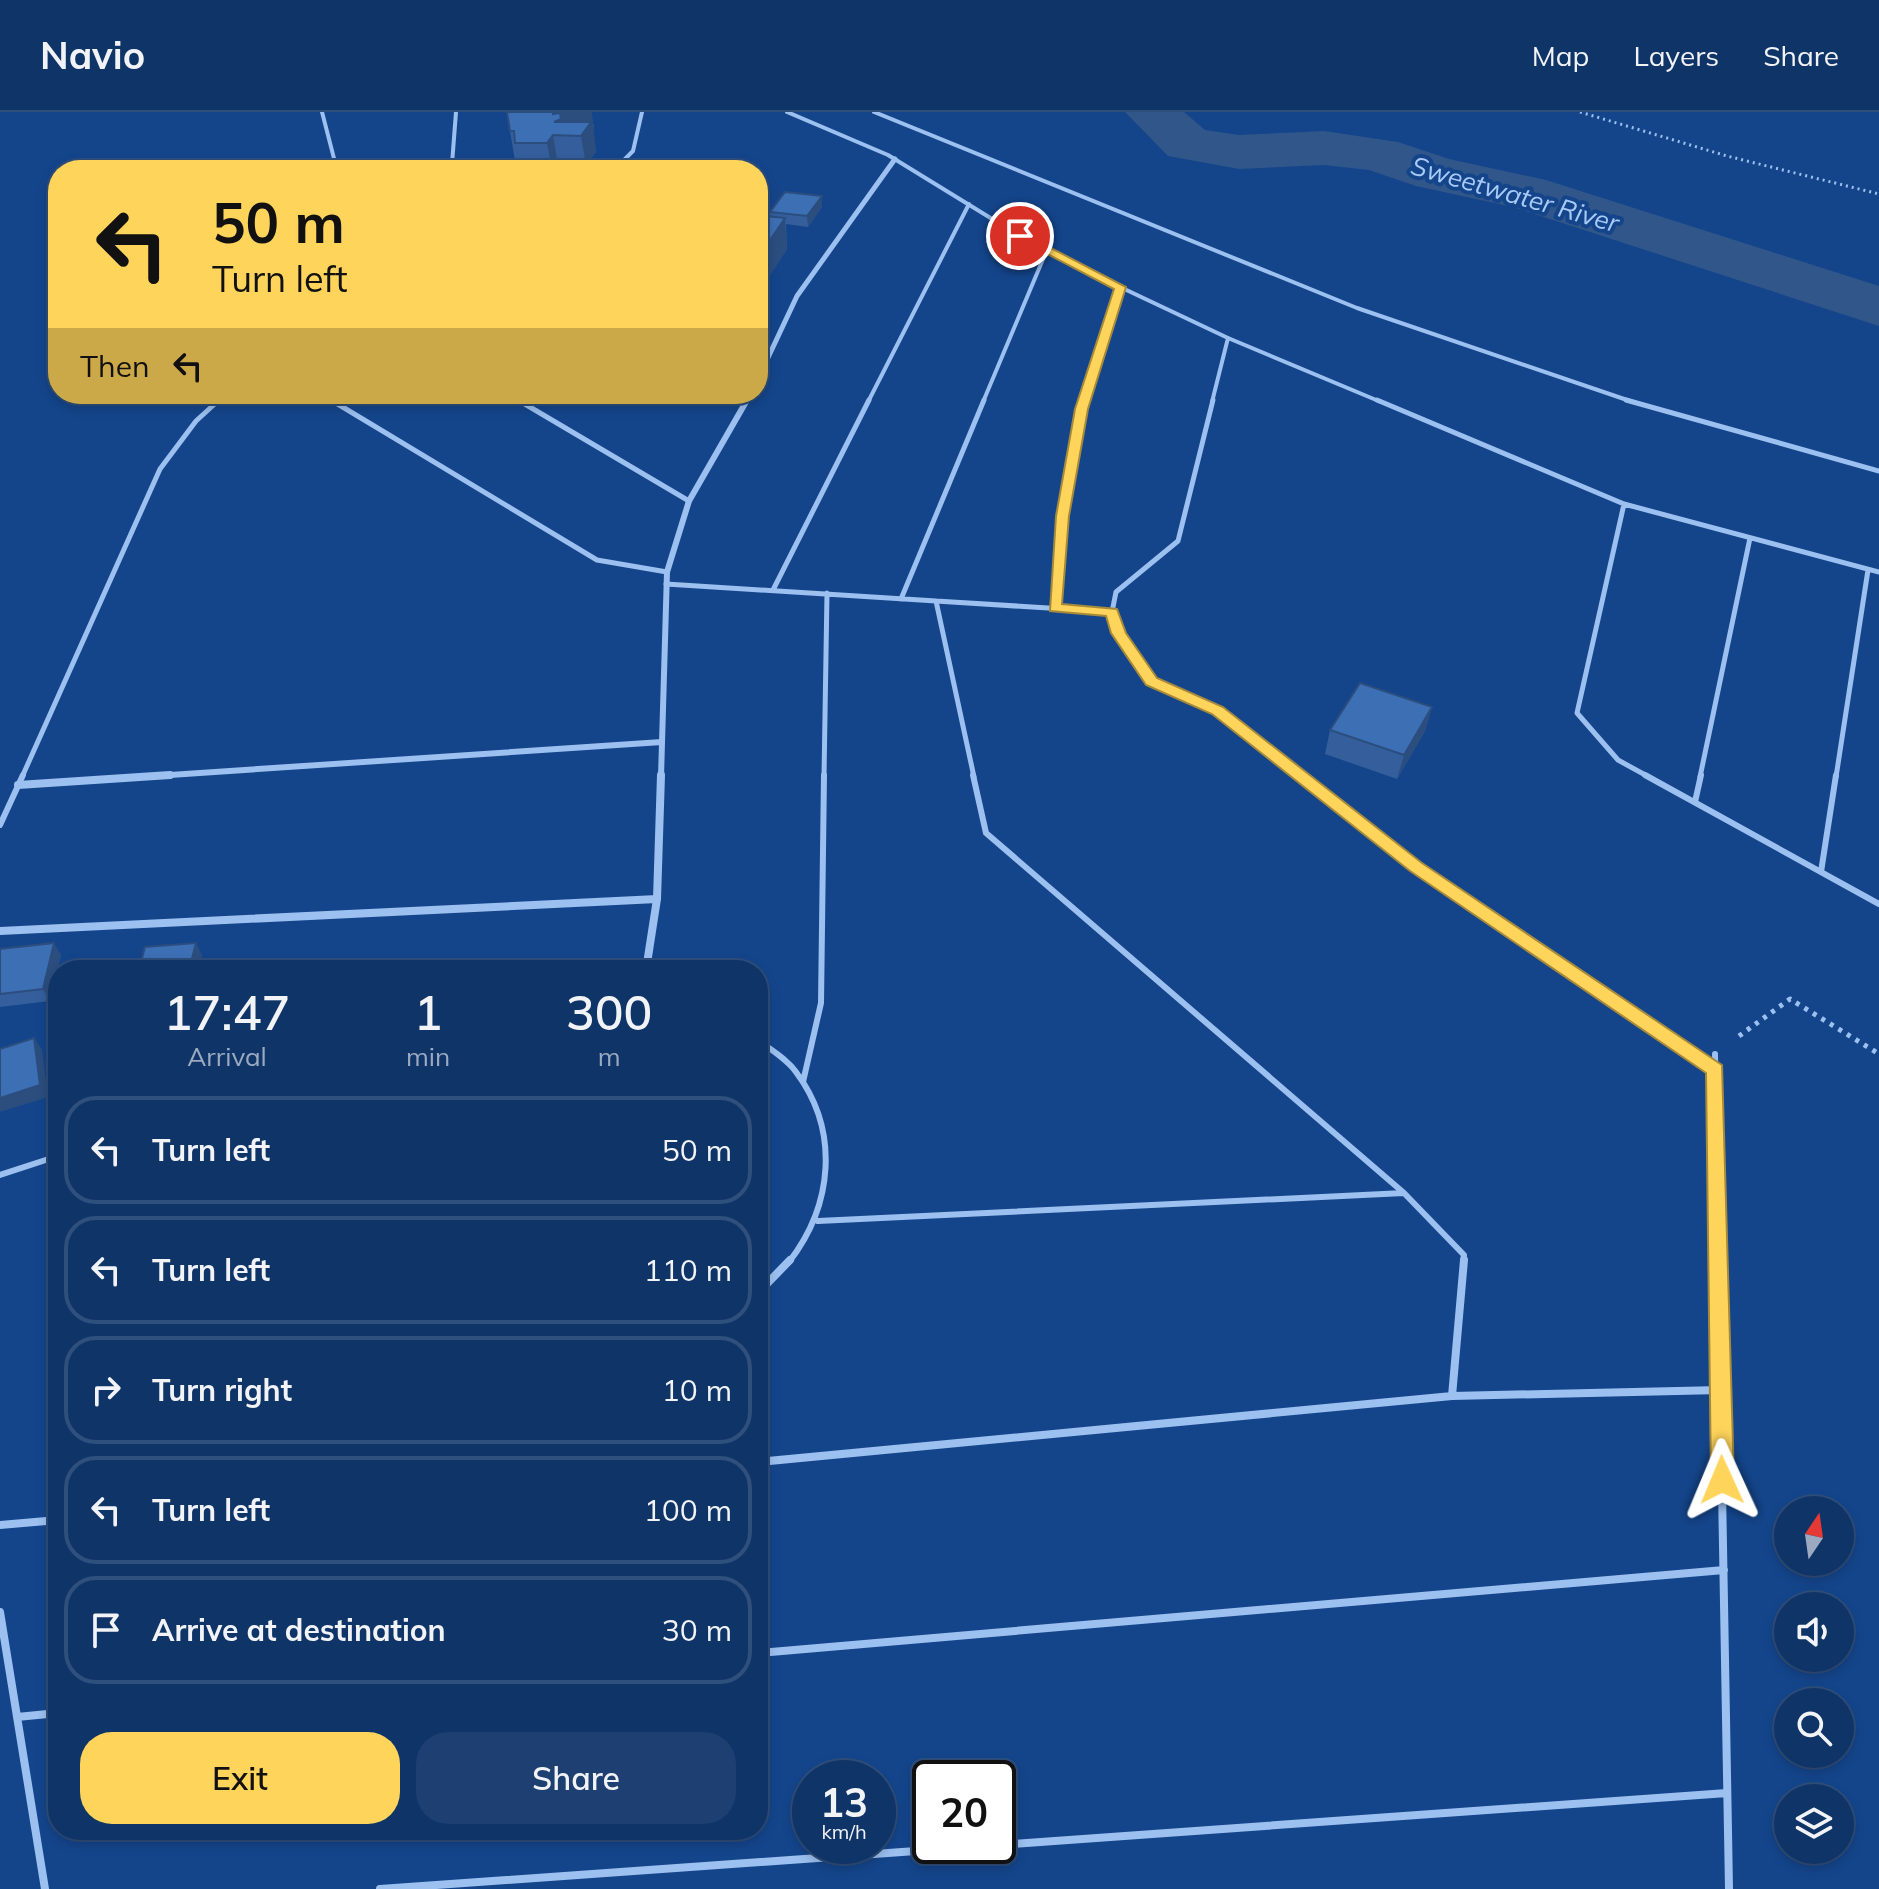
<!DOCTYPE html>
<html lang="en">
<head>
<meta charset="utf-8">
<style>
  body { margin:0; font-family:Mulish,sans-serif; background:#1d3f71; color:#f1f3f6; height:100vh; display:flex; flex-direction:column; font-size:30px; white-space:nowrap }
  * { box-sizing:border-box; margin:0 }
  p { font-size:26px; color:#9baac0 }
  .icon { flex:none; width:44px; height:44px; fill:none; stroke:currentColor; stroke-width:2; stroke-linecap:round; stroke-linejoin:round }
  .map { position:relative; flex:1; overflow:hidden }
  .details { position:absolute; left:48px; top:848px; width:720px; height:880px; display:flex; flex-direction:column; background:#0f3468; border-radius:32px; box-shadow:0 4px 12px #0003,0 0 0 2px #2f4f7c }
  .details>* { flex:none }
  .top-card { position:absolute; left:48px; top:48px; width:720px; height:244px; border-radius:32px; box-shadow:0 4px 12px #0003,0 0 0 2px #2f4f7c; background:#ffd45b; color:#111; overflow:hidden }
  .needle { width:52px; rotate:13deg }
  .fabs { position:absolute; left:1774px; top:1384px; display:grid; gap:16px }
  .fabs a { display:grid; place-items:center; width:80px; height:80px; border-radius:50%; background:#0f3468; box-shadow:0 4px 12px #0003,0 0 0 2px #2f4f7c; font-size:40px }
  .speed { position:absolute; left:792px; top:1648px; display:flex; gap:16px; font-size:40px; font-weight:700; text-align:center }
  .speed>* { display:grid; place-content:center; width:104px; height:104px; border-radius:50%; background:#0f3468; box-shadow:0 4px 12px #0003,0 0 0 2px #2f4f7c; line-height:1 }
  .speed small { font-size:20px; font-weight:400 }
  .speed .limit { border:4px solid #111; border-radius:12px; background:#fff; color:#111 }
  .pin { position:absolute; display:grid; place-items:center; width:68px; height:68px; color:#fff; margin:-34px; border:4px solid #fff; border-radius:50%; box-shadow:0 2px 8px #0007 }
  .me { position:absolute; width:88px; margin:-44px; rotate:359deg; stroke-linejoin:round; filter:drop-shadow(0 0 6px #0008) }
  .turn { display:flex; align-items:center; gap:28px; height:168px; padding:0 32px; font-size:36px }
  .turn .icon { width:104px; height:104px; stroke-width:2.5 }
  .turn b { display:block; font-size:56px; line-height:68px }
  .then { display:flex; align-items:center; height:76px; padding:0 32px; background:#0003; gap:16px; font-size:30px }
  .eta { display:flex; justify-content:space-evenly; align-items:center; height:136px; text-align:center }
  .eta b { font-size:48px; font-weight:600; line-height:56px }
  .button { display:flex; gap:16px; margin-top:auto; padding:16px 32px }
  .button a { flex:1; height:92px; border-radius:32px; background:#ffd45b; color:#111; font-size:32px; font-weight:600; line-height:92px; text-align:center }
  .button a+a { background:#1d3f71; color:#f1f3f6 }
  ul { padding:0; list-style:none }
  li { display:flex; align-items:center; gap:24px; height:108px; margin:0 16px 12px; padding:0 16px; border:4px solid #2f4f7c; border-radius:32px }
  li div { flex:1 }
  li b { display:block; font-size:30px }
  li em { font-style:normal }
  header { display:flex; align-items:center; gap:48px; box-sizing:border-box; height:112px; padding:0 40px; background:#0f3468; border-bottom:2px solid #2f4f7c }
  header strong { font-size:38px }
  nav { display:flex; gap:44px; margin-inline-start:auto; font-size:28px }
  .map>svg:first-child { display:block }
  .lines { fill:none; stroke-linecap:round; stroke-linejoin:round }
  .river { fill:#31568a; fill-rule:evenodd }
  .path-far1 { stroke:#9cc0f0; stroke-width:3; stroke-dasharray:2 4; stroke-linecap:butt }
  .path { stroke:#9cc0f0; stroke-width:5; stroke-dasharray:4 6; stroke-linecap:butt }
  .lane-far3 { stroke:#9cc0f0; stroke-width:4 }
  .lane-far2 { stroke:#9cc0f0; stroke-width:5 }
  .lane-far1 { stroke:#9cc0f0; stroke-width:6 }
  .lane { stroke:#9cc0f0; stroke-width:8 }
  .street-far2 { stroke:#9cc0f0; stroke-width:5 }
  .street-far1 { stroke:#9cc0f0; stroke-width:6 }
  .street { stroke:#9cc0f0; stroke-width:8 }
  .wall { fill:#345f9c }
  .shaded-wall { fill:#2b4e7f }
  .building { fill:#3d6fb5; stroke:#2b4e7f; stroke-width:2 }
  .route { fill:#ffd45b; stroke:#a68a3b; stroke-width:2 }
  .labels { text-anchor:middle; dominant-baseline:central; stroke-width:8; stroke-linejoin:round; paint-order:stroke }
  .far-water-label { font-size:26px; font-style:italic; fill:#a8caf7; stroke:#14458b }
</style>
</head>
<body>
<header>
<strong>Navio</strong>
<nav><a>Map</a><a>Layers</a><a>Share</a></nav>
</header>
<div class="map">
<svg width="1879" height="1777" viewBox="0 0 1879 1777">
  <rect width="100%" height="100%" fill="#14458b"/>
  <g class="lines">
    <path class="river" d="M 1125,0 L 1184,0 L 1205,18 L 1239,23 L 1324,19 L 1398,30 L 1449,47 L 1546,68 L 1879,174 L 1879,214 L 1513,95 L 1416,74 L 1369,58 L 1324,53 L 1239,57 L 1168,44 Z"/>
    <path class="path-far1" d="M 1580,0 L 1727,44 L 1879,82"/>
    <path class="path" d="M 1739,924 L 1790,887 L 1879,942"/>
    <path class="lane-far3" d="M 322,0 L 337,58
      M 787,0 L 888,43 L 1046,140 L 1228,226 L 1381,290
      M 874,0 L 1357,196 L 1633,290
      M 442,58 L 452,52 L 456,0
      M 614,58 L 633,39 L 642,0
      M 321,282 L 335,290
      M 507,282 L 521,290
      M 217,290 L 226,282
      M 868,290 L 969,92
      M 983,290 L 1046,140
      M 1084,290 L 1120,175
      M 1212,290 L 1228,226"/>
    <path class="lane-far2" d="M 331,288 L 597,448 L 667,460
      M 518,288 L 689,389
      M 1213,288 L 1178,429 L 1116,480 L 1112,500 L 1119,521 L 1151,569 L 1218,598 L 1302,665
      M 1377,288 L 1624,392 L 1879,460
      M 1626,288 L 1879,359
      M 1624,392 L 1577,601 L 1618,648 L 1649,665
      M 666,472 L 936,489 L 974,665
      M 773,478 L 869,288
      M 901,487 L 984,288
      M 936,489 L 1112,500
      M 1055,496 L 1062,404 L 1085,288
      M 22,665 L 160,357 L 196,309 L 219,288
      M 824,665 L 827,481
      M 1700,665 L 1750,426
      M 1836,665 L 1868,458"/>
    <path class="lane-far1" d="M 973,663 L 986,721 L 1404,1081
      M 1300,663 L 1416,755 L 1715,958
      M 1645,663 L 1879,792
      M 1695,690 L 1701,663
      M 0,713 L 23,663
      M 1821,760 L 1836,663
      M 758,928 C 771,938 787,947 796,960 C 840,1019 833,1093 789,1150
      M 1715,942 L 1718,1150
      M 803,970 L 821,891 L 824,663
      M 0,1063 L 58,1044
      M 818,1109 L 1404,1081 L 1464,1143 L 1463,1150"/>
    <path class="lane" d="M 1464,1148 L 1452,1284 L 1721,1278
      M 1718,1148 L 1729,1777
      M 758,1181 L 790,1148
      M 758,1350 L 1452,1284
      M 0,1413 L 58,1408
      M 0,1500 L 45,1777
      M 758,1541 L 1724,1458
      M 17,1605 L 58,1601
      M 998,1733 L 1727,1681
      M 380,1777 L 986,1734"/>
    <path class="street-far2" d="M 758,267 L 797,184 L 895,47
      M 746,290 L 751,282"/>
    <path class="street-far1" d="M 140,665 L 662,630
      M 661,665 L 667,460 L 689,389 L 747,288"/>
    <path class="street" d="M 18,673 L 170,663
      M 0,819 L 657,787
      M 646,858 L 657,787 L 661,663"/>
  </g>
  <path class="wall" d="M 594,12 L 593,23 L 596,40 L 586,53 L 558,53 L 554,58 L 520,58 L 519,49 L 515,49 L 510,19 Z
    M 822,84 L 822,95 L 808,115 L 786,112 L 787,137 L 763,174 L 764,182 L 758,191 L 758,103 L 770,105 L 770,100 Z
    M 1432,595 L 1425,619 L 1397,667 L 1325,642 L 1330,618 Z
    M 0,837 L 61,843 L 50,889 L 0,895 Z"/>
  <path class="shaded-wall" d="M 552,0 L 592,0 L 596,40 L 586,53 L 581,24 L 554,10 Z
    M 553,23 L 558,53 L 554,58 L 552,58 L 547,31 Z
    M 822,84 L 822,95 L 808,115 L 807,104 Z
    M 785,106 L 787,137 L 763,174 L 764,182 L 758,191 L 758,146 Z
    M 1432,595 L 1425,619 L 1397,667 L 1404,643 Z
    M 54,831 L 61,843 L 50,889 L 43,877 Z
    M 196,831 L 202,843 L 198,858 L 189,858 Z
    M 34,926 L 42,938 L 48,985 L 0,1000 L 0,986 Z"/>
  <path class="building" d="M 507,0 L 553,0 L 553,2 L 560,1 L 561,7 L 554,10 L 591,10 L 581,24 L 553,23 L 547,31 L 515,31 L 514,19 L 510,19 Z
    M 785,80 L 822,84 L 807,104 L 770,100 Z
    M 758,103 L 785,106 L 758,146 Z
    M 1360,571 L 1432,595 L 1404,643 L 1330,618 Z
    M 54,831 L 43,877 L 0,882 L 0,837 Z
    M 196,831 L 189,858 L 139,858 L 145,835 Z
    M 34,926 L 40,973 L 0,986 L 0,937 Z"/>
  <path class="route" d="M 1017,122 L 1024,122 L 1126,175 L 1088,297 L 1069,404 L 1062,492 L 1117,497 L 1126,521 L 1157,566 L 1223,595 L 1422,751 L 1722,953 L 1734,1368 L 1730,1376 L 1722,1379 L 1714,1376 L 1711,1368 L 1706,961 L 1410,759 L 1212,602 L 1146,573 L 1111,521 L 1106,504 L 1050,499 L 1056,404 L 1075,297 L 1114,177 L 1017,126 Z"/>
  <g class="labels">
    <g class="far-water-label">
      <text transform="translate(1515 82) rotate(16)">Sweetwater River</text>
    </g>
  </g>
</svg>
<div class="fabs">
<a><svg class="needle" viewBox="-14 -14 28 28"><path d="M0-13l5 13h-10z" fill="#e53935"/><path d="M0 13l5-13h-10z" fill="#9baac0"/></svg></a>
<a><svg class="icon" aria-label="sound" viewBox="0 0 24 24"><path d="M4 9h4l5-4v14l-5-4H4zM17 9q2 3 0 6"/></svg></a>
<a><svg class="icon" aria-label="search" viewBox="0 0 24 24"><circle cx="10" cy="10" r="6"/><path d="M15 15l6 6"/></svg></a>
<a><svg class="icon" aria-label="layers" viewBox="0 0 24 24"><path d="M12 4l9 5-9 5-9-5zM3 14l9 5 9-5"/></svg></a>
</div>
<div class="speed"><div>13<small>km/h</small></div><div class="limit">20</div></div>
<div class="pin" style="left:1020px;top:124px;background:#d93025"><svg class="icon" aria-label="arrive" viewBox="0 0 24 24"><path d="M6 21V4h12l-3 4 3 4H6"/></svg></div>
<svg class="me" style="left:1722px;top:1368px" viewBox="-20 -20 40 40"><path d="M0-17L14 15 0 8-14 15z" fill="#ffd45b" stroke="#fff" stroke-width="4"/></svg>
<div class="top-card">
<div class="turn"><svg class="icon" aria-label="left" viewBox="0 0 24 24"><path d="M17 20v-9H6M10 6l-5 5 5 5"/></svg><div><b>50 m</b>Turn left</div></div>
<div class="then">Then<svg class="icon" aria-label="left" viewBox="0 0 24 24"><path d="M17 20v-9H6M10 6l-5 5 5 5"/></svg></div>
</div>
<section class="details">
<div class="eta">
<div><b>17:47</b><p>Arrival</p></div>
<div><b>1</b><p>min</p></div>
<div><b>300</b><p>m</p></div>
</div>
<ul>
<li><svg class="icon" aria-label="left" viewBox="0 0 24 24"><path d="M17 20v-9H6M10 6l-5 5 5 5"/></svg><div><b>Turn left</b></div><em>50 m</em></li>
<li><svg class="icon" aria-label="left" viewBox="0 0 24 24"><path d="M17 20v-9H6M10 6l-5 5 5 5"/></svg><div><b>Turn left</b></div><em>110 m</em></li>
<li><svg class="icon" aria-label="right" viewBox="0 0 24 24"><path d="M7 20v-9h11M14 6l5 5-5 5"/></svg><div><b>Turn right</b></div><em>10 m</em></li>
<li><svg class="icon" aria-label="left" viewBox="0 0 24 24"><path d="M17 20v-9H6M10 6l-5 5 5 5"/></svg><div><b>Turn left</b></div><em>100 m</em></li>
<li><svg class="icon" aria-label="arrive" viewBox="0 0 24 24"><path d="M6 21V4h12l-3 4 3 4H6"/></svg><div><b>Arrive at destination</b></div><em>30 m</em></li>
</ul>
<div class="button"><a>Exit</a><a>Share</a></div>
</section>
</div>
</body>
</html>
